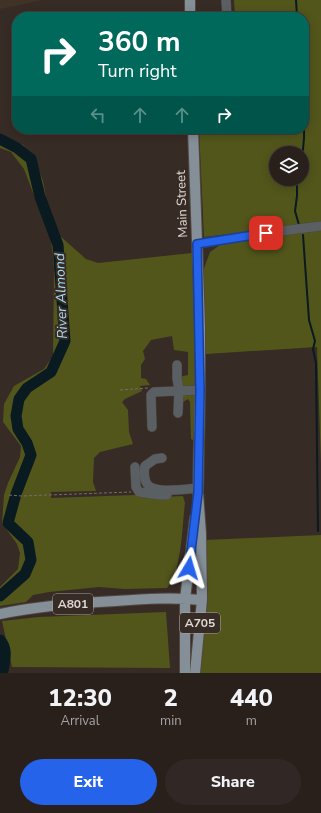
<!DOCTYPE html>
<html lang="en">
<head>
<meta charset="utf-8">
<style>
  body { margin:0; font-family:"Nunito Sans",sans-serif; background:#312825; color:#f1f3f6; height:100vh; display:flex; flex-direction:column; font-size:15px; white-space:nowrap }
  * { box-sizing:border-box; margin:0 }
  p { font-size:13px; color:#a5a3a3 }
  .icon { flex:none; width:22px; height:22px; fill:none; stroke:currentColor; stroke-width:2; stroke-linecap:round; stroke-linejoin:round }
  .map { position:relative; height:673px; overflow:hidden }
  .panel { display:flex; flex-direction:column; background:#29201c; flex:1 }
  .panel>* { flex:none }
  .top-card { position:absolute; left:12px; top:12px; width:297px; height:122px; border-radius:16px; box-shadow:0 2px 10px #0003,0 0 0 1px #453e3b; background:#00695c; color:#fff; overflow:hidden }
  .tools { position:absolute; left:269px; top:146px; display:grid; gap:8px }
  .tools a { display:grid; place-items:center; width:40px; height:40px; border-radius:50%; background:#29201c; box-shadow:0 2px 10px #0003,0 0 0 1px #453e3b; font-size:20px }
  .pin { position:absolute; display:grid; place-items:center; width:34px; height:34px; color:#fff; margin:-17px; border-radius:8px; box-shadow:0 2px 6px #0006 }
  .me { position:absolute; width:44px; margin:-22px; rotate:7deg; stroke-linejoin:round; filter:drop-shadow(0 0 3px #0008) }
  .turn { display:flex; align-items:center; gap:14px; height:84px; padding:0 20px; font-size:18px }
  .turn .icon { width:52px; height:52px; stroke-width:2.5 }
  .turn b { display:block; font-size:28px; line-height:34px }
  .lanes { display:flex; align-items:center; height:38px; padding:0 20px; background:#0003; justify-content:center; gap:20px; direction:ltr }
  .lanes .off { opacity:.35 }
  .eta { display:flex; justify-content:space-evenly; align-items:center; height:68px; text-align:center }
  .eta b { font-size:24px; font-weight:800; line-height:28px }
  .cta { display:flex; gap:8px; margin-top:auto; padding:8px 20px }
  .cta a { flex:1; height:46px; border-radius:24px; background:#2563eb; color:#fff; font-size:16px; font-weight:800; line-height:46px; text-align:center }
  .cta a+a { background:#312825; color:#f1f3f6 }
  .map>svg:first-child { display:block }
  .education { fill:#403225 }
  .green { fill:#52561b; fill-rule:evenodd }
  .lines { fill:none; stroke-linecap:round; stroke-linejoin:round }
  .stream { stroke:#091a20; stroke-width:2 }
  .river { stroke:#091a20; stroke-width:11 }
  .minor-casing { stroke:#524741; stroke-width:10 }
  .major-casing { stroke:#524741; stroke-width:12 }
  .path { stroke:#776c67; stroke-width:1; stroke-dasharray:3 2; stroke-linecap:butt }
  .minor { stroke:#5a5f63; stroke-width:9 }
  .major { stroke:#858f97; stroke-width:10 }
  .route-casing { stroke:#184099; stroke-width:10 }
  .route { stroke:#2563eb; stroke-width:7 }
  .labels { text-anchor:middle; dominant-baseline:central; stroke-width:4; stroke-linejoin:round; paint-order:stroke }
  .shield { fill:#372b25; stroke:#ada4a0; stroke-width:1 }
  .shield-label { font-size:12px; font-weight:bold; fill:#e0d8d4 }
  .street-label { font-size:13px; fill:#e0d8d4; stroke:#372b25 }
  .water-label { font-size:14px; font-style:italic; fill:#a5dbf1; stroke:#372b25 }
</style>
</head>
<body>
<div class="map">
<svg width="321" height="673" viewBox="0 0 321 673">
  <rect width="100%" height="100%" fill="#372b25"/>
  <path class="education" d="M 0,0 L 43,0 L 0,9 Z"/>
  <path class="green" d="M 234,0 L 321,0 L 321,223 L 204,237 L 199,129 L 304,129 L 304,17 L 235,17 ZM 276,153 L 302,153 L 302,179 L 276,179 Z
    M 0,135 L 23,145 L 34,157 L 43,181 L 48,209 L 60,236 L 86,259 L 98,263 L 192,253 L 197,342 L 197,383 L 190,387 L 180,386 L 179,377 L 188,375 L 188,352 L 174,350 L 172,336 L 151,340 L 143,351 L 145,359 L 141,365 L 141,378 L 146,379 L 150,385 L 140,386 L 142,391 L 125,399 L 122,402 L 128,410 L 129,432 L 133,444 L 100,452 L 94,458 L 93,482 L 96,491 L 51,492 L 51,498 L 135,495 L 163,497 L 183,496 L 185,503 C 182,527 182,571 167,588 L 125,589 L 99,587 L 49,592 L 33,595 L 26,602 L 0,606 L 0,587 L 18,569 L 20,553 L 17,544 L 2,523 L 4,495 L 8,483 L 20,457 L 21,446 L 3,422 L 4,404 L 14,386 L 44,369 L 53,356 L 54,268 L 51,240 L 24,169 L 11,152 L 0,148 Z
    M 321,229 L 321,464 L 317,347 L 206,354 L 203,271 L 210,252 L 220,245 Z
    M 185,392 L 196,395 L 195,441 L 191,439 L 190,402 L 188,399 L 183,402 L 180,401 L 182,394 Z
    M 321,535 L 321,673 L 198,673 L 205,540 Z
    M 166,612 L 170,668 L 12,667 L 2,621 L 38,617 Z"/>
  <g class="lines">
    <path class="stream" d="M 296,0 L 297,17
      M 304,96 L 304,102
      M 302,160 L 304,138 L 304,129
      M 297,179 L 297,196 L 295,211 L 299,225
      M 303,235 L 309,320 L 315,341 L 313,349 L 316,363 L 318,531"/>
    <path class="river" d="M 0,139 L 17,148 L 31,159 L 40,197 L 58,245 L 65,341 L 51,372 L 27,388 L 19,399 L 16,416 L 18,429 L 27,443 L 31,455 L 16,494 L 8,523 L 28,542 L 31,560 L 25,574 L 0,596
      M 0,640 C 8,649 5,659 3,671 L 0,672"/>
    <defs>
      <path id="minor" d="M 226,0 L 227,17
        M 197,244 L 266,233 L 321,226
        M 177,365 L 177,378 L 179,390 L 178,413
        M 152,427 L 151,395 L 154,392 L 200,390
        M 162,458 L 155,459 L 145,466 C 144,470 144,478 146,482 C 151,495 187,489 198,488
        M 135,467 L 136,487 L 139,492 L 159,495 L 167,495"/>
      <path id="major" d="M 190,17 L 190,0
        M 193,129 L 200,326 L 200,390 L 198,493 L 201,533 L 202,600 L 195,673
        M 0,614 C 38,606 77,603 116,601 C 144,599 173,597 202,600
        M 185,673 L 185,599 L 195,518"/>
    </defs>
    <use href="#minor" class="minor-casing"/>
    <use href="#major" class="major-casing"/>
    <path class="path" d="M 120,390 L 148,388
      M 9,495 L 21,496 L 131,492"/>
    <use href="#minor" class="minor"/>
    <use href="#major" class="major"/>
  </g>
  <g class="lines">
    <defs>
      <path id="route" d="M 189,568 L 198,493 L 200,390 L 197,244 L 266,233"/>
    </defs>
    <use href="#route" class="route-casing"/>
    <use href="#route" class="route"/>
  </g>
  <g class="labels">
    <g class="shield">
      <rect x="53" y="594" width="40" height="20" rx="3"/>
      <rect x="180" y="613" width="40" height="20" rx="3"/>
    </g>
    <g class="shield-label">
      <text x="73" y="604">A801</text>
      <text x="200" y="623">A705</text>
    </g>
    <g class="street-label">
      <text transform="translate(182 204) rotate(-92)">Main Street</text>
    </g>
    <g class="water-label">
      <text transform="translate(61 296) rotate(-92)">River Almond</text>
    </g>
  </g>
</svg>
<div class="tools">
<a><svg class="icon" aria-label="layers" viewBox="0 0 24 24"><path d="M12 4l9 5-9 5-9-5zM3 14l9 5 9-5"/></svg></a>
</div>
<div class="pin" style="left:266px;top:233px;background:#d93025"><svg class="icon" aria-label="arrive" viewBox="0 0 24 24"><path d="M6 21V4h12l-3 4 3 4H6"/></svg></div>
<svg class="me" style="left:189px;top:568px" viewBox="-20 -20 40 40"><path d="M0-17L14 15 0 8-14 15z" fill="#2563eb" stroke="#fff" stroke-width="4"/></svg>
<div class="top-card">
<div class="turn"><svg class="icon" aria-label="right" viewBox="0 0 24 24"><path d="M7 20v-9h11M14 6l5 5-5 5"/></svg><div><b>360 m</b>Turn right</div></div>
<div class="lanes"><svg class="icon off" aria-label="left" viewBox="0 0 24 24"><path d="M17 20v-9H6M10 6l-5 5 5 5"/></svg><svg class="icon off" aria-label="ahead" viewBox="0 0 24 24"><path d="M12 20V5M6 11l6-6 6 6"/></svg><svg class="icon off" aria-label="ahead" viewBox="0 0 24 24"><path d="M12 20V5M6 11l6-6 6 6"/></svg><svg class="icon" aria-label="right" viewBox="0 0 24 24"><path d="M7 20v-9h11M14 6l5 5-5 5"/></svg></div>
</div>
</div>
<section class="panel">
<div class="eta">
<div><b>12:30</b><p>Arrival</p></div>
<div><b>2</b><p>min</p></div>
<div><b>440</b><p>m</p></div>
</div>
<div class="cta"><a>Exit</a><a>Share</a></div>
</section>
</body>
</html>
